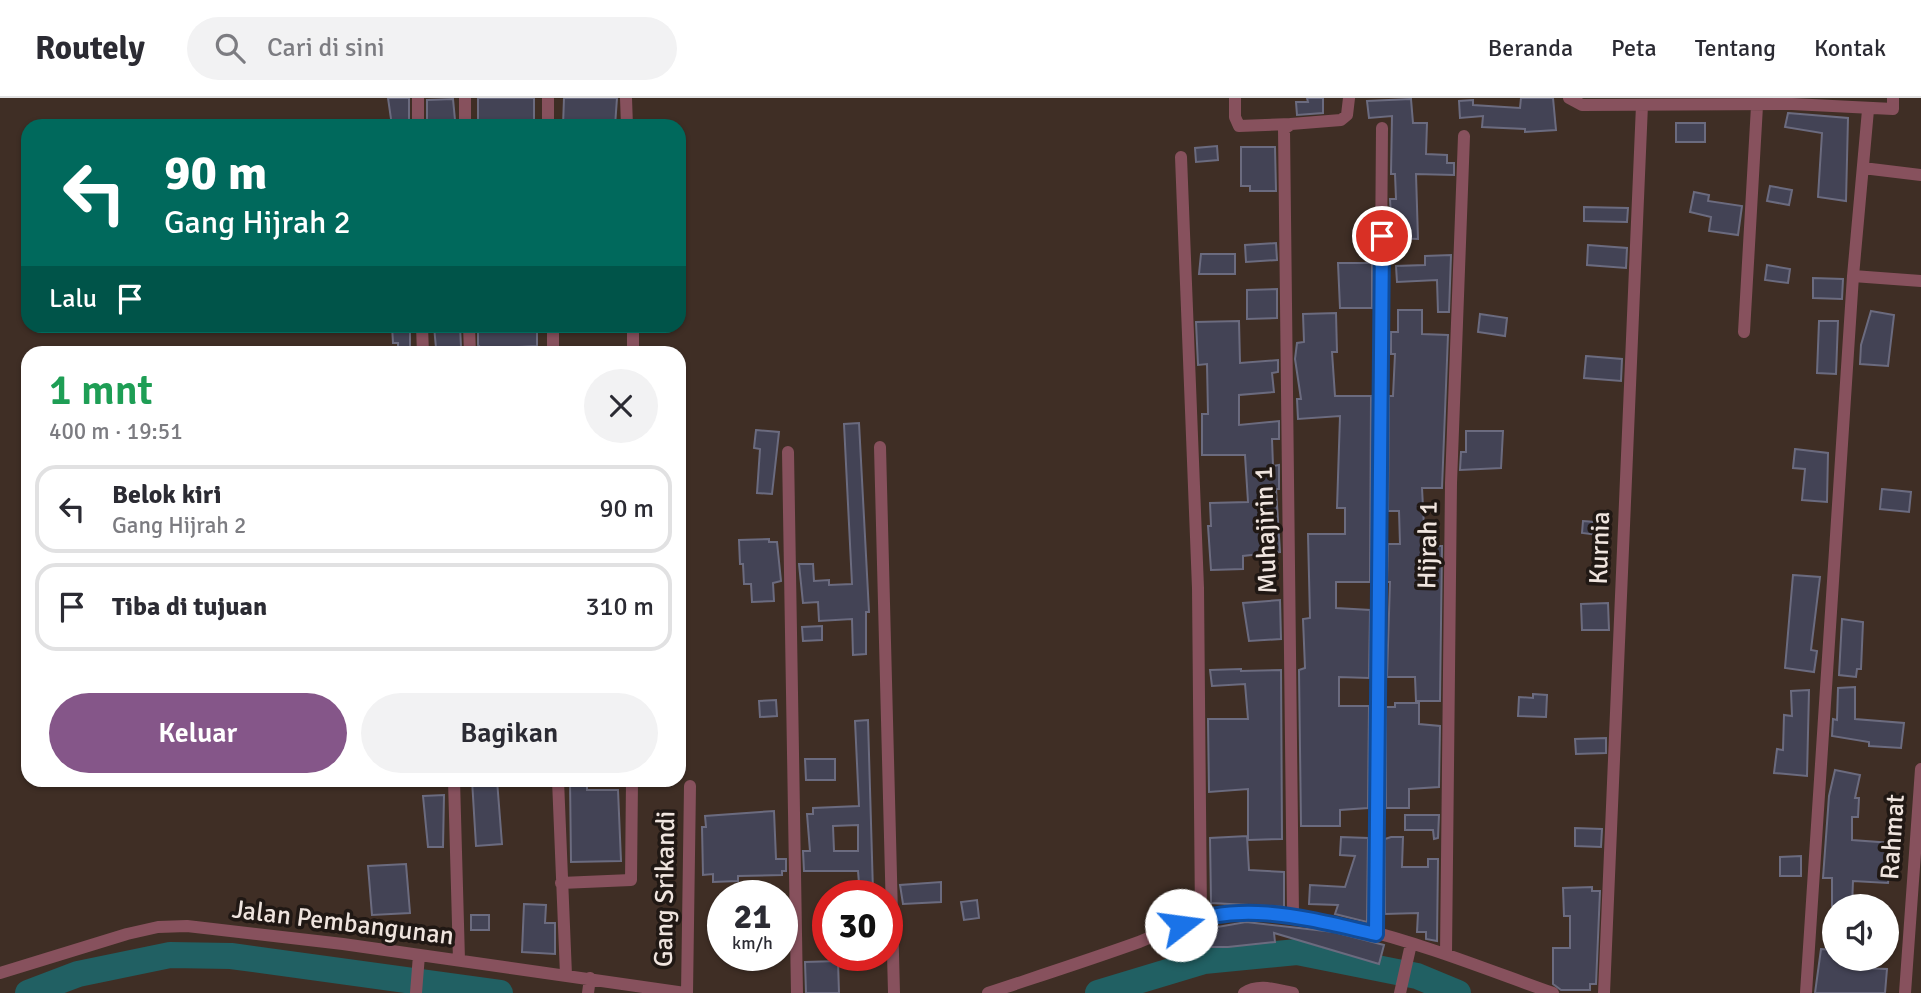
<!DOCTYPE html>
<html lang="id">
<head>
<meta charset="utf-8">
<style>
  body { margin:0; font-family:Signika,sans-serif; background:#f2f2f3; color:#2b2b33; height:100vh; display:flex; flex-direction:column; font-size:26px; white-space:nowrap }
  * { box-sizing:border-box; margin:0 }
  p { font-size:23px; color:#7c7c81 }
  .icon { flex:none; width:38px; height:38px; fill:none; stroke:currentColor; stroke-width:2; stroke-linecap:round; stroke-linejoin:round }
  .map { position:relative; flex:1; overflow:hidden }
  .panel { position:absolute; left:21px; top:248px; width:665px; height:441px; display:flex; flex-direction:column; background:#fff; border-radius:21px; box-shadow:0 2px 5px #0004 }
  .panel>* { flex:none }
  .guide { position:absolute; left:21px; top:21px; width:665px; height:214px; border-radius:21px; box-shadow:0 2px 5px #0004; background:#00695c; color:#fff; overflow:hidden }
  .controls { position:absolute; left:1822px; top:796px; display:grid; gap:14px }
  .controls a { display:grid; place-items:center; width:77px; height:77px; border-radius:50%; background:#fff; box-shadow:0 2px 5px #0004; font-size:35px }
  .speed { position:absolute; left:707px; top:782px; display:flex; gap:14px; font-size:35px; font-weight:700; text-align:center }
  .speed>* { display:grid; place-content:center; width:91px; height:91px; border-radius:50%; background:#fff; box-shadow:0 2px 5px #0004; line-height:1 }
  .speed small { font-size:18px; font-weight:400 }
  .speed .limit { border:10px solid #d22; background:#fff; color:#111 }
  .pin { position:absolute; display:grid; place-items:center; width:60px; height:60px; color:#fff; margin:-30px; border:4px solid #fff; border-radius:50%; box-shadow:0 2px 7px #0007 }
  .me { position:absolute; width:77px; margin:-38px; rotate:75deg; stroke-linejoin:round; filter:drop-shadow(0 0 5px #0008) }
  .turn { display:flex; align-items:center; gap:24px; height:147px; padding:0 28px; font-size:32px }
  .turn .icon { width:91px; height:91px; stroke-width:2.5 }
  .turn b { display:block; font-size:49px; line-height:60px }
  .then { display:flex; align-items:center; height:66px; padding:0 28px; background:#0003; gap:14px; font-size:26px }
  .round { display:grid; place-items:center; flex:none; width:74px; height:74px; border-radius:37px; background:#f2f2f3 }
  .summary { display:flex; align-items:center; justify-content:space-between; height:119px; padding:0 28px }
  h1 { font-size:42px; font-weight:600; line-height:52px; color:#1e9e55 }
  .action { display:flex; gap:14px; margin-top:auto; padding:14px 28px }
  .action a { flex:1; height:80px; border-radius:42px; background:#855689; color:#fff; font-size:28px; font-weight:600; line-height:80px; text-align:center }
  .action a+a { background:#f2f2f3; color:#2b2b33 }
  ul { padding:0; list-style:none }
  li { display:flex; align-items:center; gap:21px; height:88px; margin:0 14px 10px; padding:0 14px; border:4px solid #e1e1e2; border-radius:21px }
  li div { flex:1 }
  li b { display:block; font-size:26px }
  li em { font-style:normal }
  header { display:flex; align-items:center; gap:42px; box-sizing:border-box; height:98px; padding:0 35px; background:#fff; border-bottom:2px solid #e1e1e2 }
  header strong { font-size:33px }
  nav { display:flex; gap:38px; margin-inline-start:auto; font-size:24px }
  .search { width:490px; height:63px; background:#f2f2f3; display:flex; align-items:center; gap:18px; box-sizing:border-box; padding:0 24px; border-radius:38px; color:#7c7c81; font-size:26px }
  .map>svg:first-child { display:block }
  .lines { fill:none; stroke-linecap:round; stroke-linejoin:round }
  .river { stroke:#216063; stroke-width:26 }
  .building { fill:#434355; stroke:#6b6b7f; stroke-width:2; fill-rule:evenodd }
  .minor { stroke:#87515d; stroke-width:12 }
  .route-casing { stroke:#114b97; stroke-width:18 }
  .route { stroke:#1a73e8; stroke-width:12 }
  .labels { text-anchor:middle; dominant-baseline:central; stroke-width:7; stroke-linejoin:round; paint-order:stroke }
  .street-label { font-size:26px; fill:#efe4de; stroke:#201814 }
</style>
</head>
<body>
<header>
<strong>Routely</strong>
<div class="search"><svg class="icon" aria-label="search" viewBox="0 0 24 24"><circle cx="10" cy="10" r="6"/><path d="M15 15l6 6"/></svg>Cari di sini</div>
<nav><a>Beranda</a><a>Peta</a><a>Tentang</a><a>Kontak</a></nav>
</header>
<div class="map">
<svg width="1921" height="895" viewBox="0 0 1921 895">
  <rect width="100%" height="100%" fill="#3f2e25"/>
  <g class="lines">
    <path class="river" d="M 28,895 L 78,876 L 170,857 L 231,858 L 500,895
      M 1098,895 L 1204,863 L 1297,854 L 1417,878 L 1458,895"/>
  </g>
  <path class="building" d="M 388,0 L 409,0 L 409,26 L 392,28 Z
    M 478,0 L 534,0 L 534,28 L 478,27 Z
    M 564,0 L 617,0 L 615,28 L 563,28 Z
    M 1307,0 L 1323,0 L 1323,15 L 1297,17 L 1296,4 L 1308,4 Z
    M 1521,0 L 1553,0 L 1556,32 L 1525,34 L 1525,31 L 1482,29 L 1483,18 L 1460,20 L 1459,3 L 1473,2 L 1473,7 L 1520,10 Z
    M 453,1 L 455,22 L 438,23 L 438,28 L 427,28 L 427,2 Z
    M 1411,1 L 1413,25 L 1427,25 L 1426,56 L 1447,57 L 1447,65 L 1454,65 L 1454,77 L 1416,76 L 1418,141 L 1392,140 L 1390,101 L 1396,101 L 1395,76 L 1391,76 L 1392,18 L 1369,20 L 1367,3 Z
    M 1788,15 L 1848,20 L 1846,103 L 1818,99 L 1822,35 L 1785,29 Z
    M 1676,25 L 1705,25 L 1705,44 L 1676,44 Z
    M 1217,48 L 1218,62 L 1196,64 L 1195,50 Z
    M 1241,49 L 1275,49 L 1276,93 L 1250,93 L 1250,88 L 1241,88 Z
    M 1770,88 L 1792,92 L 1789,107 L 1767,103 Z
    M 1694,94 L 1709,97 L 1708,103 L 1742,108 L 1738,137 L 1709,133 L 1711,119 L 1690,114 Z
    M 1584,109 L 1628,110 L 1627,124 L 1584,123 Z
    M 1276,145 L 1277,162 L 1246,164 L 1245,147 Z
    M 1588,147 L 1627,150 L 1626,170 L 1587,167 Z
    M 1201,156 L 1235,156 L 1235,176 L 1199,176 Z
    M 1451,157 L 1449,214 L 1438,214 L 1437,182 L 1397,184 L 1396,168 L 1425,167 L 1425,158 Z
    M 1338,165 L 1372,165 L 1372,210 L 1340,210 Z
    M 1767,167 L 1790,171 L 1788,185 L 1765,182 Z
    M 1813,180 L 1843,181 L 1842,201 L 1813,200 Z
    M 1277,191 L 1277,220 L 1247,221 L 1247,192 Z
    M 1398,212 L 1422,212 L 1422,236 L 1448,237 L 1442,390 L 1422,390 L 1425,448 L 1442,448 L 1440,603 L 1416,603 L 1415,579 L 1387,579 L 1390,484 L 1387,484 L 1388,446 L 1400,446 L 1399,413 L 1388,413 L 1389,298 L 1393,298 L 1395,256 L 1391,256 L 1391,234 L 1398,234 Z
    M 1871,213 L 1894,217 L 1888,268 L 1860,266 L 1861,247 Z
    M 1336,215 L 1337,254 L 1332,254 L 1335,298 L 1371,298 L 1370,484 L 1336,484 L 1336,510 L 1370,512 L 1369,580 L 1339,579 L 1339,608 L 1369,608 L 1368,710 L 1340,712 L 1340,728 L 1301,728 L 1299,572 L 1305,570 L 1303,521 L 1310,520 L 1308,436 L 1345,436 L 1345,410 L 1337,410 L 1340,318 L 1298,321 L 1297,301 L 1301,301 L 1295,261 L 1297,245 L 1304,244 L 1303,216 Z
    M 1480,216 L 1507,220 L 1505,238 L 1478,234 Z
    M 1239,223 L 1240,265 L 1278,262 L 1278,274 L 1272,275 L 1274,294 L 1239,297 L 1239,327 L 1279,323 L 1279,341 L 1272,341 L 1273,368 L 1279,367 L 1279,391 L 1276,391 L 1280,454 L 1243,458 L 1243,471 L 1211,472 L 1208,428 L 1211,428 L 1210,405 L 1248,404 L 1245,357 L 1202,357 L 1202,316 L 1208,316 L 1207,266 L 1198,267 L 1196,224 Z
    M 1819,223 L 1838,223 L 1836,276 L 1817,275 Z
    M 392,228 L 410,228 L 410,252 L 398,252 L 398,245 L 393,245 Z
    M 434,228 L 460,228 L 461,249 L 436,250 Z
    M 478,228 L 537,228 L 537,248 L 482,251 L 478,247 Z
    M 1586,258 L 1622,261 L 1621,283 L 1584,280 Z
    M 859,325 L 869,514 L 866,514 L 866,556 L 853,557 L 852,521 L 819,523 L 818,504 L 803,505 L 799,466 L 813,466 L 814,483 L 829,482 L 829,487 L 852,486 L 844,326 Z
    M 756,332 L 779,334 L 772,396 L 757,395 L 760,351 L 754,350 Z
    M 1466,333 L 1503,333 L 1501,370 L 1460,372 L 1461,354 L 1466,354 Z
    M 1795,351 L 1828,355 L 1827,404 L 1802,402 L 1805,371 L 1793,370 Z
    M 1882,391 L 1911,394 L 1909,414 L 1880,411 Z
    M 1583,423 L 1607,425 L 1606,438 L 1582,435 Z
    M 769,441 L 769,444 L 777,444 L 781,483 L 773,485 L 774,503 L 752,504 L 751,486 L 744,486 L 743,466 L 740,466 L 739,442 Z
    M 1793,477 L 1820,479 L 1811,552 L 1817,553 L 1814,574 L 1785,570 Z
    M 1280,502 L 1281,541 L 1249,543 L 1243,505 Z
    M 1608,505 L 1609,532 L 1582,532 L 1581,506 Z
    M 1842,521 L 1863,524 L 1861,571 L 1857,571 L 1856,579 L 1839,577 Z
    M 822,528 L 822,542 L 803,543 L 802,529 Z
    M 1241,571 L 1241,573 L 1281,572 L 1282,741 L 1248,742 L 1248,691 L 1209,694 L 1208,621 L 1248,621 L 1245,586 L 1212,588 L 1210,572 Z
    M 1855,589 L 1855,621 L 1904,625 L 1901,650 L 1869,648 L 1869,644 L 1832,638 L 1833,621 L 1837,622 L 1838,590 Z
    M 1809,592 L 1807,678 L 1774,675 L 1777,651 L 1783,652 L 1784,617 L 1792,618 L 1791,593 Z
    M 1533,596 L 1547,597 L 1546,619 L 1518,618 L 1519,599 L 1533,600 Z
    M 776,602 L 777,618 L 760,619 L 759,603 Z
    M 1395,605 L 1419,605 L 1419,626 L 1440,628 L 1439,689 L 1409,691 L 1409,710 L 1386,710 L 1386,609 L 1395,609 Z
    M 868,622 L 873,794 L 873,798 L 860,798 L 858,773 L 804,773 L 803,753 L 810,753 L 807,716 L 813,716 L 813,710 L 859,708 L 855,623 ZM 858,727 L 858,753 L 834,753 L 833,728 Z
    M 1606,640 L 1606,655 L 1576,656 L 1575,641 Z
    M 805,661 L 835,661 L 835,682 L 806,682 Z
    M 1835,672 L 1860,677 L 1855,700 L 1859,700 L 1858,719 L 1852,719 L 1852,742 L 1892,745 L 1888,785 L 1853,783 L 1852,808 L 1832,808 L 1832,780 L 1823,780 L 1829,698 Z
    M 472,682 L 497,682 L 502,746 L 476,748 Z
    M 570,682 L 587,682 L 587,692 L 618,692 L 621,763 L 571,764 Z
    M 444,697 L 443,749 L 428,749 L 423,698 Z
    M 774,713 L 776,761 L 786,761 L 786,773 L 782,773 L 782,777 L 738,778 L 738,783 L 713,784 L 713,776 L 703,777 L 702,729 L 706,729 L 705,718 Z
    M 1405,717 L 1439,717 L 1438,740 L 1434,741 L 1433,732 L 1405,732 Z
    M 1575,730 L 1602,731 L 1601,749 L 1575,748 Z
    M 1247,738 L 1249,772 L 1284,774 L 1284,809 L 1211,805 L 1210,740 Z
    M 1341,739 L 1368,740 L 1367,824 L 1335,816 L 1338,807 L 1309,806 L 1310,787 L 1345,789 L 1355,758 L 1340,757 Z
    M 1391,739 L 1403,739 L 1402,769 L 1428,769 L 1428,761 L 1438,761 L 1437,843 L 1426,841 L 1426,834 L 1417,834 L 1418,815 L 1385,816 L 1385,741 Z
    M 1801,758 L 1801,778 L 1780,778 L 1780,759 Z
    M 406,766 L 410,815 L 372,817 L 368,768 Z
    M 941,784 L 941,804 L 903,806 L 900,787 Z
    M 1592,789 L 1592,793 L 1600,793 L 1596,886 L 1590,886 L 1590,892 L 1561,892 L 1553,886 L 1553,850 L 1570,850 L 1570,818 L 1564,818 L 1563,790 Z
    M 977,802 L 979,820 L 964,822 L 961,804 Z
    M 524,806 L 546,807 L 545,825 L 555,825 L 555,856 L 522,854 Z
    M 471,817 L 489,817 L 489,832 L 471,832 Z
    M 1246,824 L 1334,834 L 1384,847 L 1379,866 L 1274,835 L 1275,844 L 1228,849 L 1208,849 L 1208,846 L 1180,852 L 1177,836 Z
    M 1821,851 L 1834,852 L 1834,861 L 1857,861 L 1857,870 L 1887,871 L 1885,895 L 1815,895 Z
    M 838,863 L 839,895 L 806,895 L 805,864 Z"/>
  <g class="lines">
    <path class="minor" d="M 418,0 L 418,28
      M 465,0 L 465,28
      M 548,0 L 548,28
      M 626,0 L 627,28
      M 1235,0 L 1235,19 L 1239,28 L 1291,26
      M 1569,0 L 1582,7 L 1792,6 L 1893,11 L 1893,0
      M 1181,59 L 1198,490 L 1201,819
      M 1863,70 L 1921,77
      M 1853,178 L 1921,183
      M 422,228 L 423,256
      M 469,228 L 470,256
      M 553,228 L 553,256
      M 1744,234 L 1757,8
      M 633,256 L 633,228
      M 880,349 L 894,895
      M 788,354 L 797,895
      M 454,682 L 459,862
      M 558,682 L 566,877
      M 561,785 L 631,782 L 632,682
      M 1293,817 L 1284,31 L 1291,26 L 1341,22 L 1347,17 L 1349,0
      M 1376,837 L 1382,30
      M 1446,856 L 1451,385 L 1464,38
      M 0,875 L 127,836 L 158,829 L 187,828 L 343,846 L 685,895
      M 416,895 L 419,857
      M 588,895 L 590,880
      M 687,895 L 690,688
      M 988,895 C 1039,878 1089,862 1139,844 C 1160,836 1182,822 1203,819 C 1316,800 1448,858 1553,895
      M 1244,895 C 1259,885 1277,892 1293,895
      M 1400,895 L 1411,846
      M 1604,895 L 1642,7
      M 1806,895 L 1853,178 L 1868,12
      M 1905,895 L 1921,671"/>
  </g>
  <g class="lines">
    <defs>
      <path id="route" d="M 1181,827 C 1244,801 1313,822 1376,836 L 1382,138"/>
    </defs>
    <use href="#route" class="route-casing"/>
    <use href="#route" class="route"/>
  </g>
  <g class="labels">
    <g class="street-label">
      <text transform="translate(1266 432) rotate(-92)">Muhajirin 1</text>
      <text transform="translate(1428 447) rotate(-89)">Hijrah 1</text>
      <text transform="translate(1600 450) rotate(-88)">Kurnia</text>
      <text transform="translate(1893 739) rotate(-86)">Rahmat</text>
      <text transform="translate(665 791) rotate(-89)">Gang Srikandi</text>
      <text transform="translate(343 825) rotate(7)">Jalan Pembangunan</text>
    </g>
  </g>
</svg>
<div class="controls">
<a><svg class="icon" aria-label="sound" viewBox="0 0 24 24"><path d="M4 9h4l5-4v14l-5-4H4zM17 9q2 3 0 6"/></svg></a>
</div>
<div class="speed"><div>21<small>km/h</small></div><div class="limit">30</div></div>
<div class="pin" style="left:1382px;top:138px;background:#d93025"><svg class="icon" aria-label="arrive" viewBox="0 0 24 24"><path d="M6 21V4h12l-3 4 3 4H6"/></svg></div>
<svg class="me" style="left:1181px;top:827px" viewBox="-20 -20 40 40"><circle r="19" fill="#fff"/><path d="M0-13L10 11 0 6-10 11z" fill="#1a73e8"/></svg>
<div class="guide">
<div class="turn"><svg class="icon" aria-label="left" viewBox="0 0 24 24"><path d="M17 20v-9H6M10 6l-5 5 5 5"/></svg><div><b>90 m</b>Gang Hijrah 2</div></div>
<div class="then">Lalu<svg class="icon" aria-label="arrive" viewBox="0 0 24 24"><path d="M6 21V4h12l-3 4 3 4H6"/></svg></div>
</div>
<section class="panel">
<div class="summary"><div><h1>1 mnt</h1><p>400 m · 19:51</p></div><a class="round"><svg class="icon" aria-label="close" viewBox="0 0 24 24"><path d="M6 6l12 12M18 6L6 18"/></svg></a></div>
<ul>
<li><svg class="icon" aria-label="left" viewBox="0 0 24 24"><path d="M17 20v-9H6M10 6l-5 5 5 5"/></svg><div><b>Belok kiri</b><p>Gang Hijrah 2</p></div><em>90 m</em></li>
<li><svg class="icon" aria-label="arrive" viewBox="0 0 24 24"><path d="M6 21V4h12l-3 4 3 4H6"/></svg><div><b>Tiba di tujuan</b></div><em>310 m</em></li>
</ul>
<div class="action"><a>Keluar</a><a>Bagikan</a></div>
</section>
</div>
</body>
</html>
